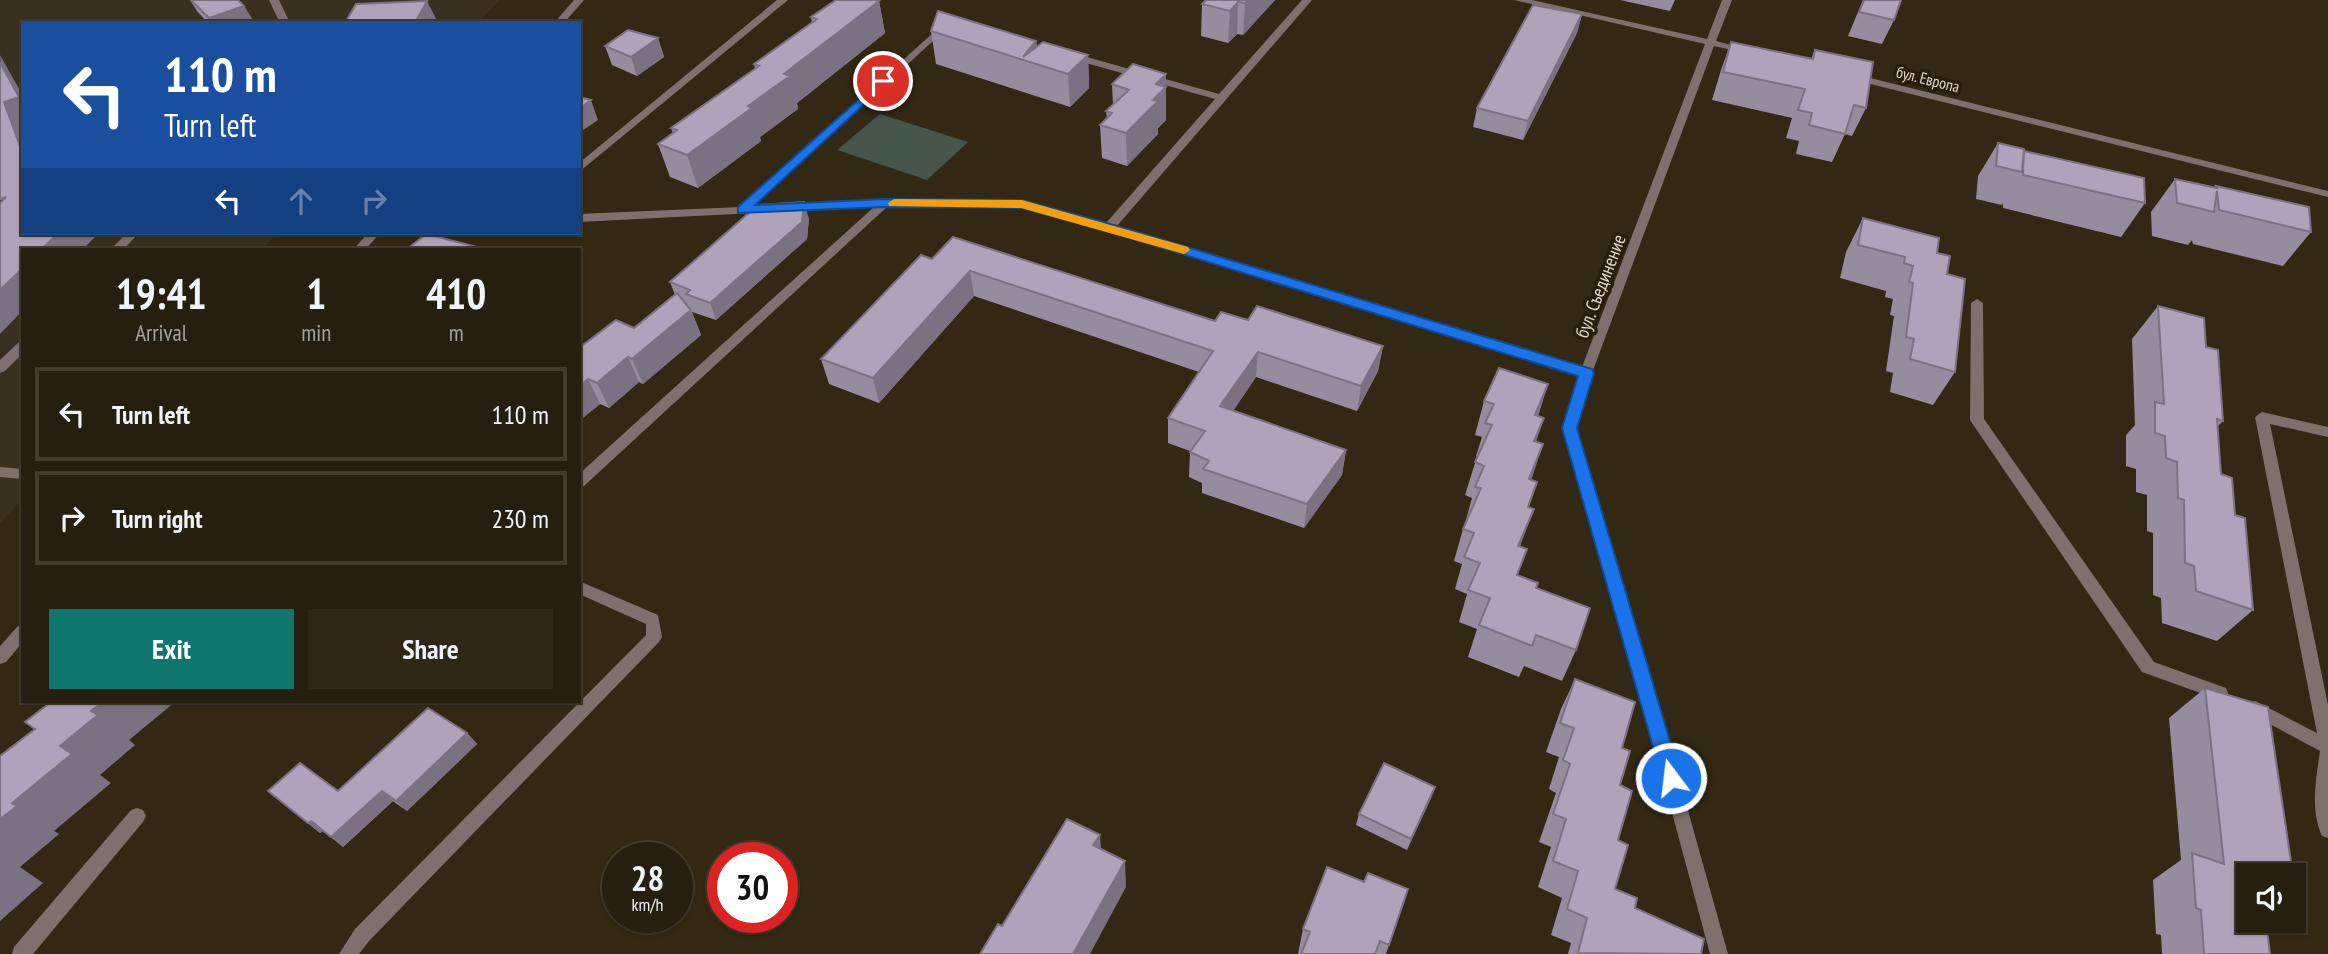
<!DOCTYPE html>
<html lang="en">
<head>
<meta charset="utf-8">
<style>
  body { margin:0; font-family:"PT Sans Narrow",sans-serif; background:#2e2717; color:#f1f3f6; height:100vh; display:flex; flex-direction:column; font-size:26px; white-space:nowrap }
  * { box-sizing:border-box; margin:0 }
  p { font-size:23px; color:#a4a29e }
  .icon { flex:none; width:38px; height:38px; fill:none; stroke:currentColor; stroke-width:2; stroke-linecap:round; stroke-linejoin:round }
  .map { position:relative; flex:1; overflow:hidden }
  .details { position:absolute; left:21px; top:248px; width:560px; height:455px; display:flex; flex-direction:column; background:#261e0e; border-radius:0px; box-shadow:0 2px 5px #0004,0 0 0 2px #423c2e }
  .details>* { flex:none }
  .banner { position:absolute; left:21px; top:21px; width:560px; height:214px; border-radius:0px; box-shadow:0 2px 5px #0004,0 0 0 2px #423c2e; background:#1a4fa0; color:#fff; overflow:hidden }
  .buttons { position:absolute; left:2236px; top:863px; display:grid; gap:14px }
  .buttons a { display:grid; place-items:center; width:70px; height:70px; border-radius:0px; background:#261e0e; box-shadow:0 2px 5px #0004,0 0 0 2px #423c2e; font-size:35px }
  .speed { position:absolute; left:602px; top:842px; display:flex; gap:14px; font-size:35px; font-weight:700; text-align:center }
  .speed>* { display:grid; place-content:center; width:91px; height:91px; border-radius:50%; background:#261e0e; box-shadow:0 2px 5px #0004,0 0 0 2px #423c2e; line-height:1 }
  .speed small { font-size:18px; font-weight:400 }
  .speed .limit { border:10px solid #d22; background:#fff; color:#111 }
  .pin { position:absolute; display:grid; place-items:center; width:60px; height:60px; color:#fff; margin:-30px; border:4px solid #fff; border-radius:50%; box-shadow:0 2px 7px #0007 }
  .me { position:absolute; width:77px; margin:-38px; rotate:345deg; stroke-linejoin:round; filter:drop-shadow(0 0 5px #0008) }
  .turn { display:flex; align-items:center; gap:24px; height:147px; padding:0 28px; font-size:32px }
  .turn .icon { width:91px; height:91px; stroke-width:2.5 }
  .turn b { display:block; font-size:49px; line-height:60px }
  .lanes { display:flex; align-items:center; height:66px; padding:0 28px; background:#0003; justify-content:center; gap:35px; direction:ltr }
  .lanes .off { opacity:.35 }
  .eta { display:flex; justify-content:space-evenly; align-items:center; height:119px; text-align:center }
  .eta b { font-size:42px; font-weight:800; line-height:49px }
  .cta { display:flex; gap:14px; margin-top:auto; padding:14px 28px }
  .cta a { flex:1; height:80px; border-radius:0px; background:#0f766e; color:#fff; font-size:28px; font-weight:800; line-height:80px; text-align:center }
  .cta a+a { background:#2e2717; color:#f1f3f6 }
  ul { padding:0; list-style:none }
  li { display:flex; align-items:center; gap:21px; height:94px; margin:0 14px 10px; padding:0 14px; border:4px solid #423c2e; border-radius:0px }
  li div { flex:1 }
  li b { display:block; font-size:26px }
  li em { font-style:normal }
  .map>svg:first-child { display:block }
  .industrial { fill:#393020 }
  .green { fill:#46564b }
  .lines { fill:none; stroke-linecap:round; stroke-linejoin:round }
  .street { fill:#7d706d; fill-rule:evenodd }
  .wall { fill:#978ba0 }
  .shaded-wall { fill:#7b7182 }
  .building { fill:#b0a2ba; stroke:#7b7182; stroke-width:2 }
  .route { fill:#1a73e8; stroke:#114b97; stroke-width:2 }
  .slow { fill:#f59e0b }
  .labels { text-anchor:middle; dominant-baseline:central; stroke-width:7; stroke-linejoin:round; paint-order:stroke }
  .far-street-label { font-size:16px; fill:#dfd8cb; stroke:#291e09 }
  .street-label { font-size:19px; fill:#dfd8cb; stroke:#291e09 }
</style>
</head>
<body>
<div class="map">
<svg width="2328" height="954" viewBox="0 0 2328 954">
  <rect width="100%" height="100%" fill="#332813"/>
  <path class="industrial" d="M 0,0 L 500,0 L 478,23 L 23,23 L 23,233 L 277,233 L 261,250 L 23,250 L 23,499 L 0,523 Z"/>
  <path class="green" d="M 880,114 L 968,142 L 927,180 L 837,150 Z"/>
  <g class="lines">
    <path class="street" d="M 269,0 L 279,0 L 290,23 L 280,23 Z
      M 574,0 L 584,0 L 564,23 L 554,23 Z
      M 777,0 L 788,0 L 579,172 L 579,163 Z
      M 1302,0 L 1312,0 L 1117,226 L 1582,367 L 1705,44 L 1514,0 L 1532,0 L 1707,39 L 1722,0 L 1732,0 L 1716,41 L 1750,50 L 1745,53 L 1714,46 L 1592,373 L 1577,428 L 1672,753 L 1728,954 L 1710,954 L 1656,753 L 1563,428 L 1579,375 L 1105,230 L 1022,207 L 888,206 L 584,486 L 579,487 L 579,474 L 874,207 L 579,222 L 579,214 L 740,207 L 944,23 L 947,24 L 947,28 L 754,206 L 885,200 L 1022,201 L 1106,223 L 1215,99 L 1068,58 L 1068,54 L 1076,54 L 1219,94 Z
      M 1854,74 L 2328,191 L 2328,197 L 1850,79 L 1849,77 Z
      M 127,233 L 139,233 L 123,250 L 110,250 Z
      M 368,233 L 380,233 L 365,250 L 353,250 Z
      M 1977,299 L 1983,303 L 1984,419 L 2154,662 L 2226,688 L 2228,693 L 2226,698 L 2220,700 L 2142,672 L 1972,423 L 1970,420 L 1971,303 Z
      M 23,341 L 23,353 L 5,371 L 0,373 L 0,360 L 19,342 Z
      M 2262,412 L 2328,427 L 2328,437 L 2270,424 L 2328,705 L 2328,838 L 2322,836 C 2310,809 2316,779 2320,751 L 2249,713 L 2247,708 L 2249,703 L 2255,701 L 2317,733 L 2255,417 Z
      M 0,467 L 23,469 L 23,479 L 0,477 Z
      M 579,581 L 658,615 L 662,637 L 659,642 L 369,941 L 359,954 L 339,954 L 355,929 L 646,635 L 646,624 L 579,594 Z
      M 23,625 L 23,642 L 6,662 L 0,664 L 0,646 L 18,626 Z
      M 137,808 L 143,810 L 146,816 L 143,822 L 33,954 L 12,954 L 14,947 L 131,810 Z"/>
  </g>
  <path class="wall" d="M 190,0 L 244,6 L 252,19 L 241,23 L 208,23 L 197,11 Z
    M 1206,0 L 1275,0 L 1243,35 L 1237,34 L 1228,43 L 1201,36 L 1202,4 Z
    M 1620,0 L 1675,0 L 1670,11 Z
    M 1863,0 L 1901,0 L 1894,20 L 1882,44 L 1848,36 Z
    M 879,1 L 885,33 L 797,103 L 798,109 L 760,137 L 761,141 L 698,188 L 670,177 L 658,144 L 673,133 L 671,128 L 755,69 L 754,64 L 812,23 L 811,17 Z
    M 1582,14 L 1577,33 L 1523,140 L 1473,127 L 1477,108 Z
    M 931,31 L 1036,41 L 1037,46 L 1088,55 L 1089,88 L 1070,107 L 936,64 Z
    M 658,38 L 664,57 L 637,76 L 612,65 L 605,46 Z
    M 1731,42 L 1811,59 L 1815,50 L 1866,108 L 1852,136 L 1845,134 L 1832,162 L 1796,154 L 1799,141 L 1786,138 L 1792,118 L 1712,100 L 1721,70 Z
    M 1166,74 L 1166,120 L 1158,128 L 1158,134 L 1127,166 L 1102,158 L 1100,125 L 1107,118 L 1106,111 L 1113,105 L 1112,84 Z
    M 1998,143 L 2023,153 L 2145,203 L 2121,237 L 2003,208 L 2003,203 L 2002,205 L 1976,199 L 1978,176 Z
    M 2175,179 L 2215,188 L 2216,186 L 2311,232 L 2283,266 L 2193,244 L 2192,240 L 2188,245 L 2152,236 L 2151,212 Z
    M 1863,218 L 1937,253 L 1947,274 L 1955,372 L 1933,405 L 1890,392 L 1893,373 L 1886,371 L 1894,316 L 1890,315 L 1893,299 L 1885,297 L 1886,291 L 1840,278 L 1846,252 Z
    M 809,219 L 807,239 L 716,320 L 692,312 L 701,335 L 643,384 L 639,382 L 609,408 L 600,404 L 579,421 L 579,348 L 634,328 L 675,295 L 670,282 Z
    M 932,259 L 1215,321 L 1248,320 L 1383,346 L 1378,371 L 1357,411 L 1256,377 L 1233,411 L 1346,450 L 1342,475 L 1304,528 L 1202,493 L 1202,483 L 1189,477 L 1190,451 L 1168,443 L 1168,418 L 1199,372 L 974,296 L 879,403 L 829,384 L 821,359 Z
    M 2158,306 L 2206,347 L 2223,421 L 2217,427 L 2221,474 L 2235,515 L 2253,610 L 2217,641 L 2162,623 L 2161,598 L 2153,595 L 2153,533 L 2147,531 L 2147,495 L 2136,492 L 2136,469 L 2126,466 L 2126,435 L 2135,425 L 2132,339 Z
    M 1484,401 L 1538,416 L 1529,507 L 1520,547 L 1518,575 L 1536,588 L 1576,650 L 1562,681 L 1524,666 L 1519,677 L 1468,657 L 1477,629 L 1459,622 L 1467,594 L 1455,589 L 1462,564 L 1454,561 L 1463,529 L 1467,520 L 1466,520 L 1472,498 L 1465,495 L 1477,457 L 1476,456 L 1482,437 L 1475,435 Z
    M 1575,679 L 1622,748 L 1615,889 L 1635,908 L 1701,954 L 1568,954 L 1571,943 L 1551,935 L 1562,898 L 1538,887 L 1551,847 L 1539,842 L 1556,793 L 1549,789 L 1559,757 L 1546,752 L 1561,709 Z
    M 2205,688 L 2293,875 L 2249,875 L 2270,954 L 2162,954 L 2161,935 L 2156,934 L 2153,880 L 2181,860 L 2169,718 Z
    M 467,733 L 477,744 L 407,811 L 393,801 L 343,847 L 323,831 L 320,833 L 268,791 L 338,791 Z
    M 1431,798 L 1407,850 L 1356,825 L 1359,814 Z
    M 1364,882 L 1408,889 L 1386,954 L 1298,954 L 1303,929 Z"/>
  <path class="shaded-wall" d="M 1248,0 L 1275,0 L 1243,35 L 1245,3 Z
    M 427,1 L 436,19 L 434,23 L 415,23 Z
    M 879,1 L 885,33 L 797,103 L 798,109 L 760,137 L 761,141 L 698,188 L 687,155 L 784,74 Z
    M 1238,2 L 1237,34 L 1228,43 L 1230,11 Z
    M 244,6 L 252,19 L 241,23 L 212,23 L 209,18 Z
    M 1582,14 L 1577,33 L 1523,140 L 1528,121 Z
    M 658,38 L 664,57 L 637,76 L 631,57 Z
    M 1036,41 L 1038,65 L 1023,57 Z
    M 0,55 L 23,96 L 23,123 L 21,124 L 23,128 L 23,149 L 20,146 L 4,102 Z
    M 1088,55 L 1089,88 L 1070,107 L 1068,74 Z
    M 1166,74 L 1166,120 L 1158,128 L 1158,134 L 1127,166 L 1126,133 L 1156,84 Z
    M 591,100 L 598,120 L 579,133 L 579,109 Z
    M 804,202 L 809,219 L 807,239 L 716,320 L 710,303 Z
    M 58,233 L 99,233 L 82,250 L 41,250 Z
    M 23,268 L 23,310 L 0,334 L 0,290 Z
    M 970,271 L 974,296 L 879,403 L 873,378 Z
    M 691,310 L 701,335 L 643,384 L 632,359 Z
    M 1383,346 L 1378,371 L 1357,411 L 1361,386 Z
    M 1258,352 L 1256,377 L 1219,431 L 1220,406 Z
    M 628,357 L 639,382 L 609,408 L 597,383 Z
    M 588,379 L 600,404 L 579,421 L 579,387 Z
    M 1548,384 L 1538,417 L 1535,415 Z
    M 1544,418 L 1533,451 L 1534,441 Z
    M 1543,444 L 1532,478 L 1518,512 L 1529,479 Z
    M 1346,450 L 1342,475 L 1304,528 L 1307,504 Z
    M 1534,509 L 1522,541 L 1507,578 L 1518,546 Z
    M 103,702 L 175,702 L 129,740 L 135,745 L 100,775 L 111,783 L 54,831 L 59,834 L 20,867 L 43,883 L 0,921 L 0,819 L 12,803 L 60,746 L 91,711 Z
    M 467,733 L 477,744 L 407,811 L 396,801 Z
    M 1435,787 L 1431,798 L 1407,850 L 1411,839 Z
    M 382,791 L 393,801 L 343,847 L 331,837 Z
    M 311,821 L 323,831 L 320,833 L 308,823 Z
    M 1100,835 L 1102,862 L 1093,845 Z
    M 1125,861 L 1126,887 L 1090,954 L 1073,954 Z"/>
  <path class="building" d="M 191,0 L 238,0 L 244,6 L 209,18 Z
    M 836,0 L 875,0 L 879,1 L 784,74 L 790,76 L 748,106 L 752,108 L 687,155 L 658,144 L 677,130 L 671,128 L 759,66 L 754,64 L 817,19 L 811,17 Z
    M 1206,0 L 1248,0 L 1245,3 L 1238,2 L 1230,11 L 1202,4 Z
    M 1864,0 L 1901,0 L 1894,20 L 1859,12 Z
    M 427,1 L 415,23 L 345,23 L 356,4 Z
    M 1533,5 L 1582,14 L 1528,121 L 1477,108 Z
    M 938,11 L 1036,41 L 1023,57 L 1043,42 L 1088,55 L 1068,74 L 931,31 Z
    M 628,30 L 658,38 L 631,57 L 605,46 Z
    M 1731,42 L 1813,59 L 1815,50 L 1873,62 L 1866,108 L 1854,105 L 1845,134 L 1809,125 L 1812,113 L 1798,110 L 1805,89 L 1723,72 Z
    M 0,63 L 19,97 L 4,102 L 20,146 L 23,145 L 23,233 L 58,233 L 41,250 L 23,250 L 23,268 L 0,290 L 0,203 L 6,197 L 0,199 Z
    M 1133,64 L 1166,74 L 1156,84 L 1166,87 L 1153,100 L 1158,101 L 1126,133 L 1100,125 L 1112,113 L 1106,111 L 1129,90 L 1112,84 Z
    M 579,97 L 591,100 L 579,109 Z
    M 1998,143 L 2024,149 L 2022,172 L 1996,166 Z
    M 2024,151 L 2144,178 L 2145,203 L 2023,175 Z
    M 2175,179 L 2217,188 L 2216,186 L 2309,207 L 2311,232 L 2219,210 L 2217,191 L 2214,212 L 2177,203 Z
    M 804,202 L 802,222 L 710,303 L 686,294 L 690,290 L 670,282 L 758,205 Z
    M 1863,218 L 1939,238 L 1937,253 L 1950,256 L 1947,274 L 1965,279 L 1955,372 L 1910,359 L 1914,339 L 1906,337 L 1913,283 L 1909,282 L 1913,266 L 1904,263 L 1905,257 L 1858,245 Z
    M 426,234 L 485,249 L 483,250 L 406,250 Z
    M 953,237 L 1215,321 L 1221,312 L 1248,320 L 1257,306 L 1383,346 L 1361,386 L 1258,352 L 1220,406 L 1346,450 L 1307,504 L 1203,469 L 1209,461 L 1190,452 L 1205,431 L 1168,418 L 1213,351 L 970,271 L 873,378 L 821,359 L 921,255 L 932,259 Z
    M 677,293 L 691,310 L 632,359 L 628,357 L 597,383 L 588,379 L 579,387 L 579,348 L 616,320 L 634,328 Z
    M 2158,306 L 2204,318 L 2206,347 L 2218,350 L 2223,421 L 2217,419 L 2221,474 L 2232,478 L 2235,515 L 2245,518 L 2253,610 L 2196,591 L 2194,566 L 2185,563 L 2184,500 L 2178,498 L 2177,462 L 2166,458 L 2165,436 L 2155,433 L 2155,402 L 2164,404 Z
    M 1499,368 L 1548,384 L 1535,415 L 1544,418 L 1534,441 L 1543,444 L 1529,479 L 1537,482 L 1528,507 L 1534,509 L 1518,546 L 1527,549 L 1517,575 L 1538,583 L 1536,588 L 1590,608 L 1576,650 L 1536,635 L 1532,646 L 1479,625 L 1490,598 L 1468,590 L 1480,563 L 1464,557 L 1474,533 L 1463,529 L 1481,488 L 1475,487 L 1484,466 L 1475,462 L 1492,425 L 1485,423 L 1494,404 L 1484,401 Z
    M 1575,679 L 1635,702 L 1622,748 L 1630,751 L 1620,785 L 1632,791 L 1618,840 L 1628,845 L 1615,889 L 1637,898 L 1635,908 L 1704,939 L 1701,954 L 1578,953 L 1587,918 L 1567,909 L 1578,871 L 1553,861 L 1566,819 L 1553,814 L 1570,764 L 1563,760 L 1574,728 L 1560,723 Z
    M 2205,688 L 2268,707 L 2293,875 L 2276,875 L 2260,869 L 2261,875 L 2249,875 L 2249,920 L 2266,920 L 2270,954 L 2204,954 L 2201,910 L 2196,908 L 2192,853 L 2224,864 Z
    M 51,702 L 103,702 L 91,711 L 98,715 L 60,746 L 72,754 L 12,803 L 17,806 L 0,819 L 0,756 L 35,729 L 25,722 Z
    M 428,708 L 467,733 L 396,801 L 382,791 L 331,837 L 311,821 L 308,823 L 268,791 L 300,763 L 338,791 Z
    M 1384,763 L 1435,787 L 1411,839 L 1359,814 Z
    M 1067,819 L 1100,835 L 1093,845 L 1125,861 L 1073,954 L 980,954 L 998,924 L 1002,926 Z
    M 1327,867 L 1364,882 L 1368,873 L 1408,889 L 1389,945 L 1380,941 L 1375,954 L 1301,954 L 1310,932 L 1303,929 Z"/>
  <path class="route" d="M 883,78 L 887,79 L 887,83 L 755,205 L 885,199 L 1022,200 L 1114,225 L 1592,369 L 1594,373 L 1577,428 L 1681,778 L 1678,784 L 1671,787 L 1664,784 L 1662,778 L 1562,428 L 1578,376 L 1104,230 L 1022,208 L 885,207 L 738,213 L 738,207 Z"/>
  <path class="slow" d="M 894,199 L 1022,200 L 1188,247 L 1190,250 L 1184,254 L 1021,208 L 889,206 L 888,203 Z"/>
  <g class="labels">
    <g class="far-street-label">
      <text transform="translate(1928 79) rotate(14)">бул. Европа</text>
    </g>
    <g class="street-label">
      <text transform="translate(1600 286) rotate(-69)">бул. Съединение</text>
    </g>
  </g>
</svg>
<div class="buttons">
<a><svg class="icon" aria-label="sound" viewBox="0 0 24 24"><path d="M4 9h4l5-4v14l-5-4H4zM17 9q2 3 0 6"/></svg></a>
</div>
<div class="speed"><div>28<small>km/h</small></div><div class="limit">30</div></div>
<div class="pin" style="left:883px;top:81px;background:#d93025"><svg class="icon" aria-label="arrive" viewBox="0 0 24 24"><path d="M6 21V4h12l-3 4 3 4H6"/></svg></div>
<svg class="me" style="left:1671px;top:778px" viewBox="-20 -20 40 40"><circle r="17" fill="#1a73e8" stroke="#fff" stroke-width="3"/><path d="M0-11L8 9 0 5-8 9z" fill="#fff"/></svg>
<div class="banner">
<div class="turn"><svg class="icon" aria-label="left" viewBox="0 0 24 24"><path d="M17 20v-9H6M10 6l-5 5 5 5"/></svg><div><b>110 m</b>Turn left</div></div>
<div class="lanes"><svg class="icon" aria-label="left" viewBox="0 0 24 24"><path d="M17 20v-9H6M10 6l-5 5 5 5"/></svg><svg class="icon off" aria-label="ahead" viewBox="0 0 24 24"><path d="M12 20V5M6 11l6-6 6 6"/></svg><svg class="icon off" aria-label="right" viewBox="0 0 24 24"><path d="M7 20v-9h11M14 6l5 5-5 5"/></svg></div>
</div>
<section class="details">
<div class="eta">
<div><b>19:41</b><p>Arrival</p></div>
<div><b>1</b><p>min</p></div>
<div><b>410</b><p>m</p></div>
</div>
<ul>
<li><svg class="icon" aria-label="left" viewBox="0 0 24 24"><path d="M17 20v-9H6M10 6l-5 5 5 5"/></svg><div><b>Turn left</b></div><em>110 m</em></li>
<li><svg class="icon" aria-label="right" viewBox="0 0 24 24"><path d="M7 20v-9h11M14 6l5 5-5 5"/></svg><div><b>Turn right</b></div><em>230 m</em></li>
</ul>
<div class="cta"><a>Exit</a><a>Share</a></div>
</section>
</div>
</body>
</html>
